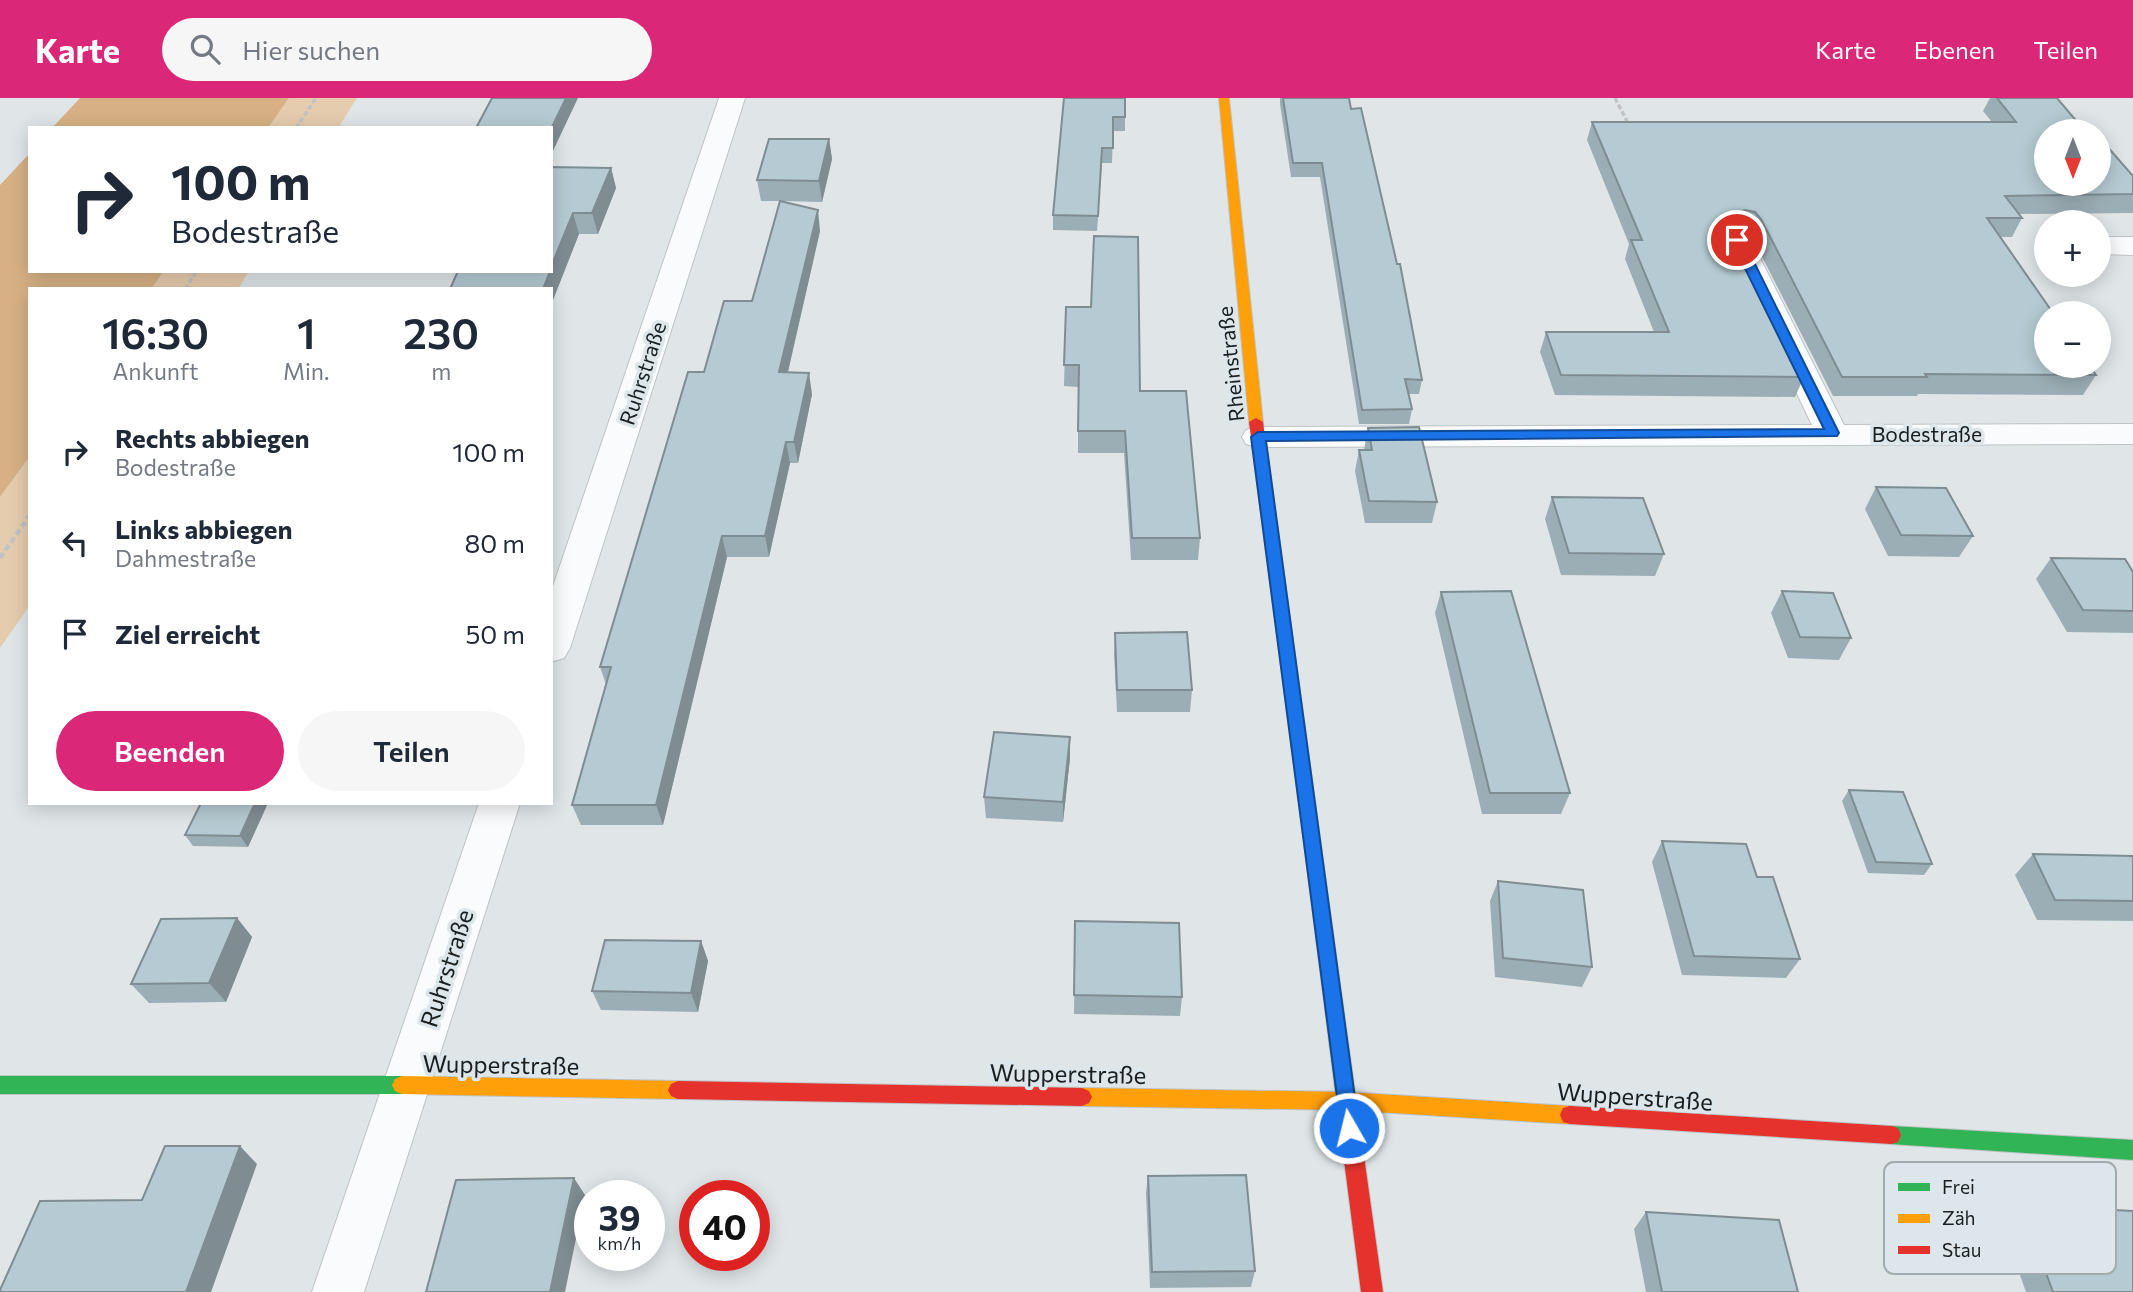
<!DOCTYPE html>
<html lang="de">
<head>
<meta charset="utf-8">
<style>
  body { margin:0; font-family:Commissioner,sans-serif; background:#f6f6f7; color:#1f2937; height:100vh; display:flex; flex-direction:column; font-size:26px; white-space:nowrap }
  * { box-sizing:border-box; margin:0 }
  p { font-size:23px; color:#747a83 }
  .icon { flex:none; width:38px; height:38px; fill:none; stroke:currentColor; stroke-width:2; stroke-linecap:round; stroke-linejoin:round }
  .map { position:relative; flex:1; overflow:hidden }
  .sheet { position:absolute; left:28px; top:189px; width:525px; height:518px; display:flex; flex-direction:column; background:#fff; border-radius:0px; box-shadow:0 4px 18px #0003 }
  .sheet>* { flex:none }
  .banner { position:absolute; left:28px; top:28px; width:525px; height:147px; border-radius:0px; box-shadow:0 4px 18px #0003; background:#fff; color:#1f2937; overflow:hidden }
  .needle { width:46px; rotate:180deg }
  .buttons { position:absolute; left:2034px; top:21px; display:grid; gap:14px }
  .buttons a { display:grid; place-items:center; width:77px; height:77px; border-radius:50%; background:#fff; box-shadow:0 4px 18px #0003; font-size:35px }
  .speed { position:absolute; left:574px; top:1082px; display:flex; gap:14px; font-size:35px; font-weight:700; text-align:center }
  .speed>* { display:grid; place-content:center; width:91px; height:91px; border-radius:50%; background:#fff; box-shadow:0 4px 18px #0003; line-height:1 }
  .speed small { font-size:18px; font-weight:400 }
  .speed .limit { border:10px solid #d22; background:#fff; color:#111 }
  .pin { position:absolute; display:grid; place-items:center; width:60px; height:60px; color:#fff; margin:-30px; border:4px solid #fff; border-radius:50%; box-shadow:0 2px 7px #0007 }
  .me { position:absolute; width:77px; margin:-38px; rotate:352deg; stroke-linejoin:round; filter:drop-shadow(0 0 5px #0008) }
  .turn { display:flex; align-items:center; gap:24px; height:147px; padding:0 28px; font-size:32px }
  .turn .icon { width:91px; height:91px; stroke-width:2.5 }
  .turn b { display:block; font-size:49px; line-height:60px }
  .eta { display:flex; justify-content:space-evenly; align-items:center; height:119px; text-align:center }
  .eta b { font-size:42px; font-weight:600; line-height:49px }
  .primary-button { display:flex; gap:14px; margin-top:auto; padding:14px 28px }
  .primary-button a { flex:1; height:80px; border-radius:42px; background:#db2777; color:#fff; font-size:28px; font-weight:600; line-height:80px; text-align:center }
  .primary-button a+a { background:#f6f6f7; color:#1f2937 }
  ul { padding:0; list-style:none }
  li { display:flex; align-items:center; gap:21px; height:91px; padding:0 28px }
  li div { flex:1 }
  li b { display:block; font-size:26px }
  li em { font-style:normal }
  header { display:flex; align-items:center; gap:42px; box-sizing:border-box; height:98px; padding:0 35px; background:#db2777; color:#fff }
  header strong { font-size:33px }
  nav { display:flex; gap:38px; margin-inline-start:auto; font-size:24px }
  .search { width:490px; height:63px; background:#f6f6f7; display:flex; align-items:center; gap:18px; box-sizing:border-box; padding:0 24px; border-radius:38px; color:#747a83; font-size:26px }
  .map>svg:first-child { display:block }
  .green { fill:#e6ccae }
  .water { fill:#d7b185 }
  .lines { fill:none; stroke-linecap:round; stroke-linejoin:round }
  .street-casing { stroke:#bec3c5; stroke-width:2 }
  .fast-casing { stroke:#bec3c5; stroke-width:2 }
  .slow-casing { stroke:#bec3c5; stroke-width:2 }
  .jam-casing { stroke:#bec3c5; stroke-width:2 }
  .path-far1 { stroke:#c2c3c4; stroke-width:3.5; stroke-dasharray:5 2.5; stroke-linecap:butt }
  .path { stroke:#c2c3c4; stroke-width:4.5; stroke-dasharray:6 3.5; stroke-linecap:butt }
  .street { fill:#fafbfc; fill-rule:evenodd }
  .fast { fill:#30b455; fill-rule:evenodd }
  .slow { fill:#ff9f0a; fill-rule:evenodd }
  .jam { fill:#e5322d; fill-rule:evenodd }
  .wall { fill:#9caeb5 }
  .shaded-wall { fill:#7f8d93 }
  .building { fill:#b5cad2; stroke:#7f8d93; stroke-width:2 }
  .route { fill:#1a73e8; stroke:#114b97; stroke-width:2 }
  .labels { text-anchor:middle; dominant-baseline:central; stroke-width:7; stroke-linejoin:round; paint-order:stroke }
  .street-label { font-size:21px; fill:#1a1e1f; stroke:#dde7eb }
  .near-street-label { font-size:24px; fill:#1a1e1f; stroke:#dde7eb }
  .key { fill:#dde7eb; stroke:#a2abae; stroke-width:2 }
  .key-label { font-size:19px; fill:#1a1e1f }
</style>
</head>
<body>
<header>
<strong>Karte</strong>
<div class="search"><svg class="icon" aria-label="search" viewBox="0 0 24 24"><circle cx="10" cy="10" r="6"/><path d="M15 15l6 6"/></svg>Hier suchen</div>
<nav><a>Karte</a><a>Ebenen</a><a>Teilen</a></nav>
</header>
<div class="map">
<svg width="2133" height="1194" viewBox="0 0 2133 1194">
  <rect width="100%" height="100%" fill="#e0e6e8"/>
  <path class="green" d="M 289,0 L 357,0 L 338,30 L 268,30 Z
    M 164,173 L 249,173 L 238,191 L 151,191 Z
    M 30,358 L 30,507 L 0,550 L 0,399 Z"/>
  <path class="water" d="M 80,0 L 289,0 L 268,30 L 52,30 Z
    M 30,55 L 30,173 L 164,173 L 151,191 L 30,191 L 30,358 L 0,399 L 0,87 Z"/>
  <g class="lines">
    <defs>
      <path id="street" d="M 719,0 L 745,0 L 570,550 L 564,560 L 551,564 L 551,494 Z
        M 1737,134 L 1747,136 L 1751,142 L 1844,327 L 2133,326 L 2133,346 L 1258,349 L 1246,346 L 1242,339 L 1246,332 L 1258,329 L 1812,327 L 1723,142 L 1727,136 Z
        M 2098,139 L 2133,139 L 2133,157 L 2098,156 Z
        M 479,705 L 520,705 L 364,1194 L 312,1194 Z"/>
      <path id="fast" d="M 1308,705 L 1314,707 L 1316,712 L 1359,1023 L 1356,1030 L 1349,1032 L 1342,1030 L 1339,1023 L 1300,712 L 1302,707 Z
        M 0,978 L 402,978 L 409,981 L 412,987 L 409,993 L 402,996 L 0,996 Z
        M 1891,1028 L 2133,1042 L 2133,1062 L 1891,1046 L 1884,1044 L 1881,1037 L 1884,1030 Z"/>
      <path id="slow" d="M 1219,0 L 1229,0 L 1263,324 L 1256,328 L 1249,324 Z
        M 402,978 L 678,983 L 685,986 L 688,992 L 685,998 L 678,1001 L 402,996 L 395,993 L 392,987 L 395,981 Z
        M 1082,990 L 1345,994 L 1570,1008 L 1577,1010 L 1580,1017 L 1577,1024 L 1570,1026 L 1345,1012 L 1082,1008 L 1075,1005 L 1072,999 L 1075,993 Z"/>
      <path id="jam" d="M 1256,320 L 1263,324 L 1316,712 L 1314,717 L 1308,719 L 1302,717 L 1300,712 L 1249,324 Z
        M 678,983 L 1082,990 L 1089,993 L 1092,999 L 1089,1005 L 1082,1008 L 678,1001 L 671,998 L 668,992 L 671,986 Z
        M 1570,1008 L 1891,1028 L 1898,1030 L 1901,1037 L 1898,1044 L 1891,1046 L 1570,1026 L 1563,1024 L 1560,1017 L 1563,1010 Z
        M 1349,1014 L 1356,1016 L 1359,1023 L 1383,1194 L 1361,1194 L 1339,1023 L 1342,1016 Z"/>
    </defs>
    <use href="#street" class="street-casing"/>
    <use href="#fast" class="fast-casing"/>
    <use href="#slow" class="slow-casing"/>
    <use href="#jam" class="jam-casing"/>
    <path class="path-far1" d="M 1615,0 L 1629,27
      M 296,30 L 316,0
      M 185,191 L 197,173"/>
    <path class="path" d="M 0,460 L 30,417"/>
    <use href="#street" class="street"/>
    <use href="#fast" class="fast"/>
    <use href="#slow" class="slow"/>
    <use href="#jam" class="jam"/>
  </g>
  <path class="wall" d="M 1064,0 L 1125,19 L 1125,33 L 1113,33 L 1112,65 L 1102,65 L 1097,133 L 1053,132 L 1053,117 Z
    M 1280,0 L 1349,0 L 1422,282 L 1419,296 L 1408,296 L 1412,311 L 1409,326 L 1359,326 L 1320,79 L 1291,79 L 1280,6 Z
    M 1990,0 L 2057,0 L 2078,25 L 2133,78 L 2133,115 L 2019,116 L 2022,120 L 2012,139 L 2001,139 L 2096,277 L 2083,297 L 1918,296 L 1917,298 L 1833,298 L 1753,141 L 1748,133 L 1738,131 L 1732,133 L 1804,279 L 1795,299 L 1555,297 L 1540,254 L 1546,234 L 1654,234 L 1625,161 L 1629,146 L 1587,42 L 1592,24 L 1992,24 L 1983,13 Z
    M 829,41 L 832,61 L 822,104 L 782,103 L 820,133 L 788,274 L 812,296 L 798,365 L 790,365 L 769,459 L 727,459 L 663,727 L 581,727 L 572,707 L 606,586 L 600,569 L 704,274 L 752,203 L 780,103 L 761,103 L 757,82 Z
    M 551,69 L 611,70 L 616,90 L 598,136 L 579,136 L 551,207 Z
    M 1066,209 L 1140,293 L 1200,440 L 1198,462 L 1131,462 L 1124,355 L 1078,355 L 1078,289 L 1064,288 Z
    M 1368,330 L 1437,404 L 1432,425 L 1365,425 L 1355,373 L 1359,352 L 1364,352 Z
    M 1876,389 L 1973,438 L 1959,459 L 1888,458 L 1865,411 Z
    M 1552,399 L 1664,456 L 1655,478 L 1561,477 L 1545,421 Z
    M 2051,460 L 2133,474 L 2133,535 L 2067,534 L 2036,481 Z
    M 1782,493 L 1851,540 L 1839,562 L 1788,560 L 1771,515 Z
    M 1441,494 L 1570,695 L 1561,716 L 1482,716 L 1435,515 Z
    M 1115,535 L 1192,592 L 1190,614 L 1117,614 L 1114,556 Z
    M 1070,639 L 1070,660 L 1063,724 L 986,720 L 984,699 Z
    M 1849,692 L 1932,766 L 1924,777 L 1868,775 L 1842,703 Z
    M 268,705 L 248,749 L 193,748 L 185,737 Z
    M 1662,743 L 1800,861 L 1786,880 L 1682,877 L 1652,764 Z
    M 2033,756 L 2133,758 L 2133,823 L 2037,822 L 2015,777 Z
    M 1498,783 L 1592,869 L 1582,889 L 1495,879 L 1490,803 Z
    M 237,820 L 252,839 L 226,904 L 149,905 L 131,886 Z
    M 1075,823 L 1182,899 L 1180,918 L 1074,916 Z
    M 701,843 L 708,863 L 698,914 L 601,912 L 592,893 Z
    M 1148,1078 L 1255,1173 L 1251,1189 L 1150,1190 L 1146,1095 Z
    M 2021,1107 L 2133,1194 L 2026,1194 L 2001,1124 Z
    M 1646,1114 L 1798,1194 L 1646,1194 L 1634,1131 Z"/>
  <path class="shaded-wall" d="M 566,0 L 578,0 L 552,55 L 551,31 Z
    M 829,41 L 832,61 L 822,104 L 819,83 Z
    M 611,70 L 616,90 L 598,136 L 592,115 Z
    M 818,112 L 820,133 L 783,295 L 779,274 Z
    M 1745,112 L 1738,131 L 1725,135 L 1728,124 L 1732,115 Z
    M 573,115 L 579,136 L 551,207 L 551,191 L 543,191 L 550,173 L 551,173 L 551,169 Z
    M 809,275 L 812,296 L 798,365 L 794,344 Z
    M 786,344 L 790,365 L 769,459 L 765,438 Z
    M 722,438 L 727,459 L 663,727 L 656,707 Z
    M 1070,639 L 1070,660 L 1063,724 L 1063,704 Z
    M 255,705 L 268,705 L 248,749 L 240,738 Z
    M 237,820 L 252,839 L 226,904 L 209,885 Z
    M 701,843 L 708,863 L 698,914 L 691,895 Z
    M 240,1048 L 257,1066 L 211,1194 L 186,1194 Z
    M 574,1080 L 585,1097 L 565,1194 L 550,1194 Z"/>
  <path class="building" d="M 492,0 L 566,0 L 551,31 L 551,30 L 476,30 Z
    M 1064,0 L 1125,0 L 1125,19 L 1113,19 L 1113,50 L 1102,50 L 1098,118 L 1053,117 Z
    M 1283,0 L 1349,0 L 1351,11 L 1361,10 L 1397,166 L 1400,166 L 1422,282 L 1405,281 L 1412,311 L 1362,312 L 1322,65 L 1293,65 Z
    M 1997,0 L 2057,0 L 2078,25 L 2087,25 L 2094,33 L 2046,33 L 2046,86 L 2098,86 L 2098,38 L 2133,78 L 2133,96 L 2005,98 L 2022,120 L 1987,120 L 2053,215 L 2046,215 L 2046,268 L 2090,268 L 2096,277 L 1925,276 L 1927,279 L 1842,279 L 1761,121 L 1755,114 L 1745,112 L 1732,115 L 1728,124 L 1804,279 L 1561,277 L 1546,234 L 1669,234 L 1631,142 L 1642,142 L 1592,24 L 2016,24 Z
    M 769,41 L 829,41 L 819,83 L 757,82 Z
    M 551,69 L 611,70 L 592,115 L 573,115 L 551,169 Z
    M 780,103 L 818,112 L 779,274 L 809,275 L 794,344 L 786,344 L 765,438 L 722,438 L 656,707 L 572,707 L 611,569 L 600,569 L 688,274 L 704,274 L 724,203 L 752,203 Z
    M 1094,138 L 1138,139 L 1140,293 L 1186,293 L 1200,440 L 1132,440 L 1125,333 L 1078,333 L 1079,267 L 1064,267 L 1066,209 L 1091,209 Z
    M 458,173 L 550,173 L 543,191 L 450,191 Z
    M 1419,329 L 1437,404 L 1369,403 L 1359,352 L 1372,352 L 1368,330 Z
    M 1876,389 L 1946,390 L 1973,438 L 1901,437 Z
    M 1552,399 L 1643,400 L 1664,456 L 1569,455 Z
    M 2051,460 L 2125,461 L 2133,474 L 2133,513 L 2083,512 Z
    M 1511,493 L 1570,695 L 1490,695 L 1441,494 Z
    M 1782,493 L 1833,495 L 1851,540 L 1800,539 Z
    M 1187,534 L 1192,592 L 1117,592 L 1115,535 Z
    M 994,634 L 1070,639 L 1063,704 L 984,699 Z
    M 1849,692 L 1903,694 L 1932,766 L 1876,764 Z
    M 201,705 L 255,705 L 240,738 L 185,737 Z
    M 1662,743 L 1746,746 L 1757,779 L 1773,779 L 1800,861 L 1694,858 Z
    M 2033,756 L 2133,758 L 2133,803 L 2055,802 Z
    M 1498,783 L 1583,792 L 1592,869 L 1503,860 Z
    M 237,820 L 209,885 L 131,886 L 161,821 Z
    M 1075,823 L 1179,825 L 1182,899 L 1074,897 Z
    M 605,842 L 701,843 L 691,895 L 592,893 Z
    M 165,1048 L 240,1048 L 186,1194 L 0,1194 L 0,1192 L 40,1103 L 142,1102 Z
    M 1246,1077 L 1255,1173 L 1152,1174 L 1148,1078 Z
    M 574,1080 L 550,1194 L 426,1194 L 456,1082 Z
    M 2021,1107 L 2133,1113 L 2133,1194 L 2053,1194 Z
    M 1646,1114 L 1779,1122 L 1798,1194 L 1662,1194 Z"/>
  <path class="route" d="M 1737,139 L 1743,142 L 1839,335 L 1837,338 L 1266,343 L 1359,1030 L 1356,1037 L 1349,1040 L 1342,1037 L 1251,339 L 1258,334 L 1824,331 L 1731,142 Z"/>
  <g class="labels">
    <g class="street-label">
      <text transform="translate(1230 266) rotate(-96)">Rheinstraße</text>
      <text transform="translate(642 275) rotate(-72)">Ruhrstraße</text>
      <text x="1927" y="335">Bodestraße</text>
    </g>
    <g class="near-street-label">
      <text transform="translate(446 870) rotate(-72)">Ruhrstraße</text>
      <text transform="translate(501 966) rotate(1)">Wupperstraße</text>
      <text transform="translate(1068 975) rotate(1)">Wupperstraße</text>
      <text transform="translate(1635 998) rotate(4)">Wupperstraße</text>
    </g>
  </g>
  <rect x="1884" y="1064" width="232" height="112" rx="10" class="key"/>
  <rect x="1898" y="1085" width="32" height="8" fill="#30b455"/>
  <rect x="1898" y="1116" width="32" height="9" fill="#ff9f0a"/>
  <rect x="1898" y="1148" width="32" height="8" fill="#e5322d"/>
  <g class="key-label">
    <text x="1942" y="1096">Frei</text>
    <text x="1942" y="1127">Zäh</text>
    <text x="1942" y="1159">Stau</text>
  </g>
</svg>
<div class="buttons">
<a><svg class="needle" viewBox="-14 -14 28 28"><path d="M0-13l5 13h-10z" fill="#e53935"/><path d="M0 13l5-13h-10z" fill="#747a83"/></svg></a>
<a>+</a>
<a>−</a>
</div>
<div class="speed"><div>39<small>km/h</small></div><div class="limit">40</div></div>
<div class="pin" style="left:1737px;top:142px;background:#d93025"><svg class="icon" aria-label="arrive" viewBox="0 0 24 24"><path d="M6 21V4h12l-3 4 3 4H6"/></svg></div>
<svg class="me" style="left:1349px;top:1030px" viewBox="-20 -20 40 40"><circle r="17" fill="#1a73e8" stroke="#fff" stroke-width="3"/><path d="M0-11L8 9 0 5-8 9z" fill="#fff"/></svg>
<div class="banner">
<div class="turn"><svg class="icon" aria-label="right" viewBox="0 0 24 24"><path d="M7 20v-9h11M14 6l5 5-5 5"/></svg><div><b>100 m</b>Bodestraße</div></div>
</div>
<section class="sheet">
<div class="eta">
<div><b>16:30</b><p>Ankunft</p></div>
<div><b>1</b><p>Min.</p></div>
<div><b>230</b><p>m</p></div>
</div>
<ul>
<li><svg class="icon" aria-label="right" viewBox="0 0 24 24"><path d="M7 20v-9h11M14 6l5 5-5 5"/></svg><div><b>Rechts abbiegen</b><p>Bodestraße</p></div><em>100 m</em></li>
<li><svg class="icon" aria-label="left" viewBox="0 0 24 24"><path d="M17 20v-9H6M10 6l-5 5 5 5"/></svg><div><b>Links abbiegen</b><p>Dahmestraße</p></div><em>80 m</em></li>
<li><svg class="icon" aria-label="arrive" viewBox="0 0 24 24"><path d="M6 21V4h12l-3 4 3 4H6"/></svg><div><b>Ziel erreicht</b></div><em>50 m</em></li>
</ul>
<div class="primary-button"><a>Beenden</a><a>Teilen</a></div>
</section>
</div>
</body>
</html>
